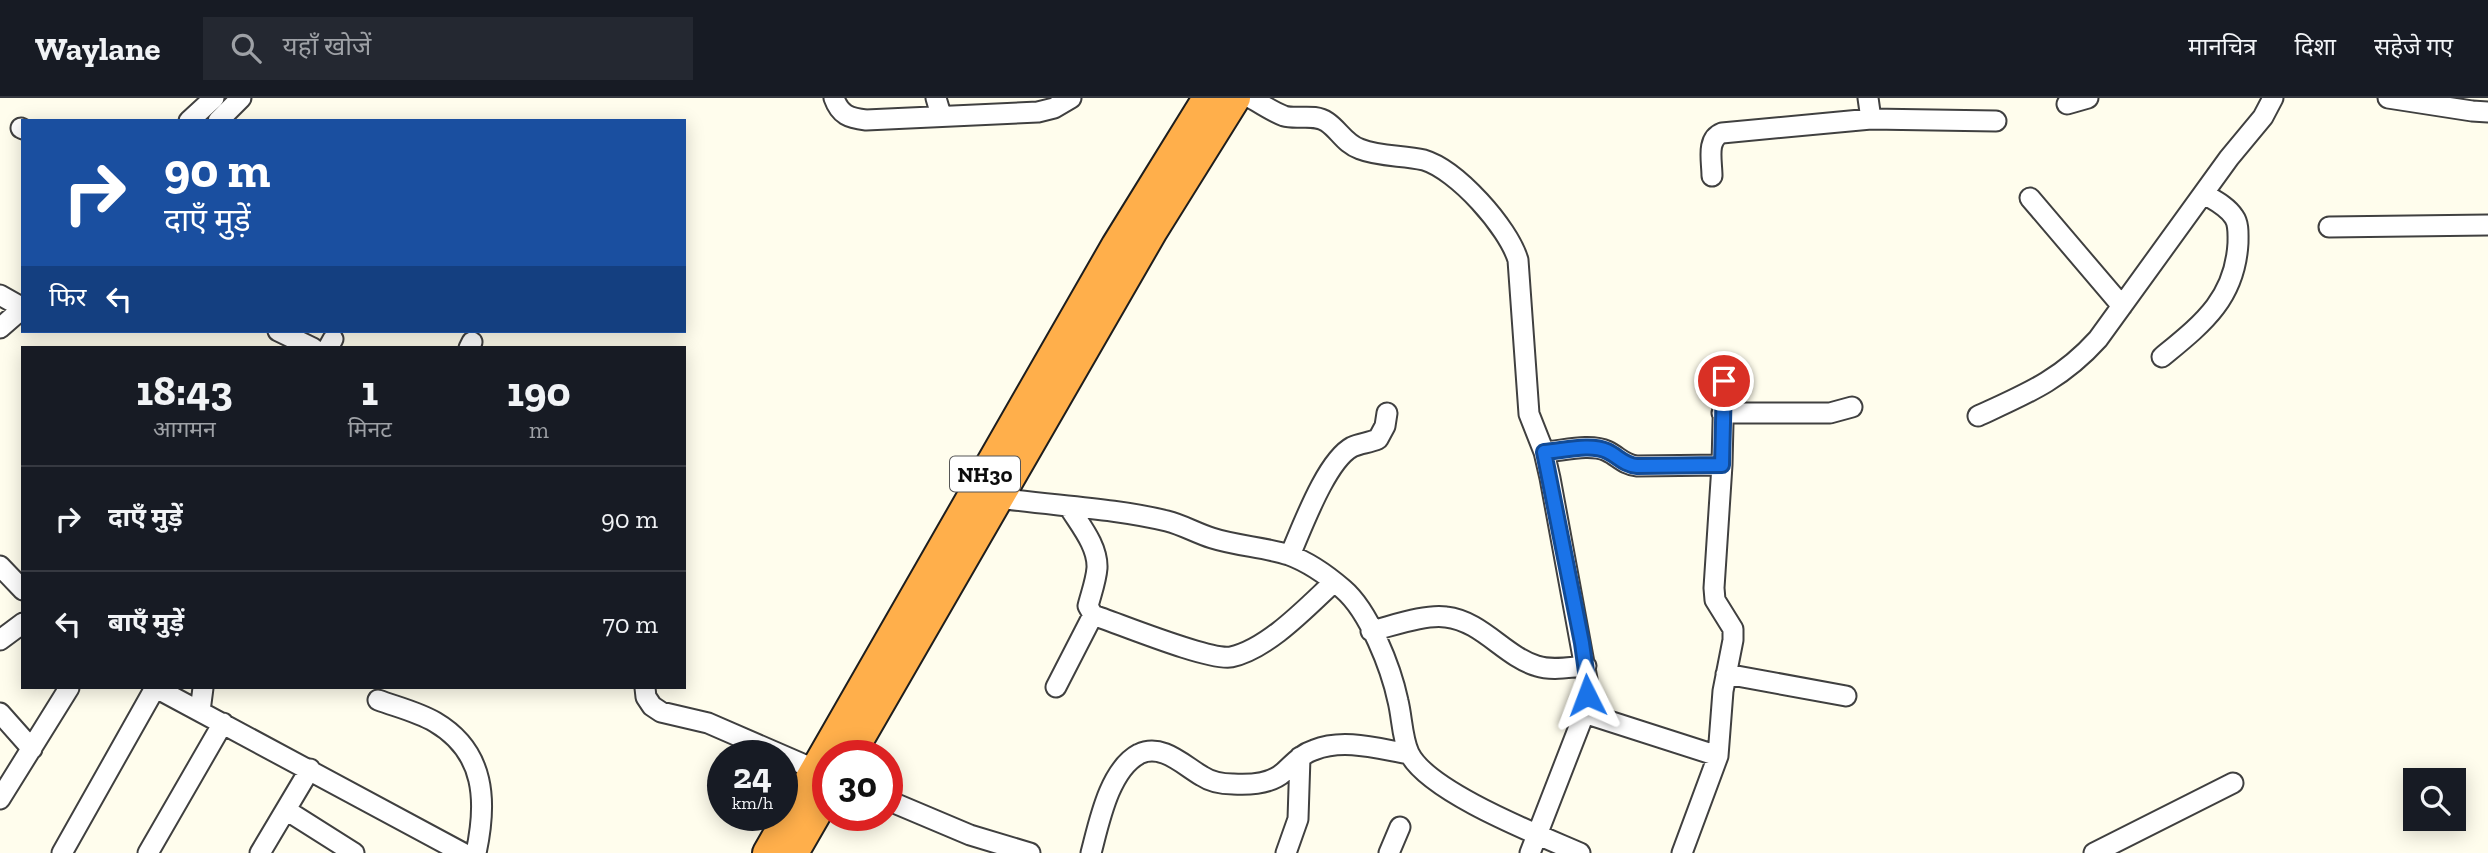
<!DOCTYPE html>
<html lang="hi">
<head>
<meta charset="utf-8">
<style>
  body { margin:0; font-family:"Zilla Slab","Noto Sans Devanagari",serif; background:#242831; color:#f1f3f6; height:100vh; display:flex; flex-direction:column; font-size:26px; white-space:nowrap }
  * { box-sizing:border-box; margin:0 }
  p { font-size:23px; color:#9ea1a6 }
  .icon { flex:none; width:38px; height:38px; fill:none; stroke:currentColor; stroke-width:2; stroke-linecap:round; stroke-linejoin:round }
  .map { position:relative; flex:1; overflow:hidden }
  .drawer { position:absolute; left:21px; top:248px; width:665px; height:343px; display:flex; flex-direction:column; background:#171b24; border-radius:0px; box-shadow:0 4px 18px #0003 }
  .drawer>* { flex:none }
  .guide { position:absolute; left:21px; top:21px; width:665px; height:214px; border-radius:0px; box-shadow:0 4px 18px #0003; background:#1a4fa0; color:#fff; overflow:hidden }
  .controls { position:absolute; left:2403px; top:670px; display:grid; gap:14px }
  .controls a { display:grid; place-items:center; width:63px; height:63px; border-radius:0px; background:#171b24; box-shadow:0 4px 18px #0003; font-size:35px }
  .speed { position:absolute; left:707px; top:642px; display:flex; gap:14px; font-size:35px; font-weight:700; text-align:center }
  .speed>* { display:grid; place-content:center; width:91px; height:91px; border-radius:50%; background:#171b24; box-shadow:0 4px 18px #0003; line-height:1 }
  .speed small { font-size:18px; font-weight:400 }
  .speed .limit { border:10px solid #d22; background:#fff; color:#111 }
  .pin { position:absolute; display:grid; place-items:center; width:60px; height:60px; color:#fff; margin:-30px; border:4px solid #fff; border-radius:50%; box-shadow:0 2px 7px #0007 }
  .me { position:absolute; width:77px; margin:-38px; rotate:357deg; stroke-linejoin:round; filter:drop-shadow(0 0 5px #0008) }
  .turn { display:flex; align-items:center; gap:24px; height:147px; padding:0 28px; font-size:32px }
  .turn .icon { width:91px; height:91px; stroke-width:2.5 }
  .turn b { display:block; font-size:49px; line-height:60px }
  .then { display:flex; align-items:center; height:66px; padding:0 28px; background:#0003; gap:14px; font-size:26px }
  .eta { display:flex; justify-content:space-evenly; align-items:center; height:119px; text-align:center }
  .eta b { font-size:42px; font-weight:800; line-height:49px }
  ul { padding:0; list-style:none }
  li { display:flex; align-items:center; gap:21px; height:105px; padding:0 28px; border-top:2px solid #363941 }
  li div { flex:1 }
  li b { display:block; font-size:26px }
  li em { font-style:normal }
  header { display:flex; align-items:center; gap:42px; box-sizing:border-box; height:98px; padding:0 35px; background:#171b24; border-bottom:2px solid #363941 }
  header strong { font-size:33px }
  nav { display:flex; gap:38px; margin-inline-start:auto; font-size:24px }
  .search { width:490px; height:63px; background:#242831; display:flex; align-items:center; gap:18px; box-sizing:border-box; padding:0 24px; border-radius:0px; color:#9ea1a6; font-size:26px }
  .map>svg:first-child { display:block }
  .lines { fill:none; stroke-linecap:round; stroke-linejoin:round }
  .minor-casing { stroke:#404040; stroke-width:23 }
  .highway-casing { stroke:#1e1e1e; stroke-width:32 }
  .minor { stroke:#fff; stroke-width:19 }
  .highway { stroke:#ffaf4b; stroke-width:28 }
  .route-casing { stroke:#114b97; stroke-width:18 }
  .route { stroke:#1a73e8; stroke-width:12 }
  .labels { text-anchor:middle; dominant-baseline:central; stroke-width:7; stroke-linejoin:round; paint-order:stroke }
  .shield { fill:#fff; stroke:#565656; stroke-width:2 }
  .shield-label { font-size:21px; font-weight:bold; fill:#0d0d0d }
</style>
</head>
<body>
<header>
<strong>Waylane</strong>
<div class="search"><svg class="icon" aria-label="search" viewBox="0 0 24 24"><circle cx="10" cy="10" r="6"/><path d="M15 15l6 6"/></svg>यहाँ खोजें</div>
<nav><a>मानचित्र</a><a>दिशा</a><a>सहेजे गए</a></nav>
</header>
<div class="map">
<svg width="2488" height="755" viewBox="0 0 2488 755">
  <rect width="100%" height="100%" fill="#fffded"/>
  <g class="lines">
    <defs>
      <path id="minor" d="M 834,0 C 840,17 849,20 866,22 L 1038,14 L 1054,10 L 1071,0
        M 936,0 L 941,17
        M 1251,0 C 1261,6 1273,14 1284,18 C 1297,22 1314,15 1327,24 C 1339,32 1345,46 1360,51 C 1380,59 1403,57 1424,62 C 1457,72 1508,129 1518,162 L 1529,316 L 1544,354 L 1550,380 L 1587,581 L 1586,611 L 1530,755
        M 1868,0 L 1871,21 L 1996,23
        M 2388,0 L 2472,13 L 2488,14
        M 2067,6 L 2088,0
        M 189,23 L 214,0
        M 218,23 L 241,0
        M 21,30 L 23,31
        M 1712,78 C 1712,63 1706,41 1722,35 L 1871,21
        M 2030,100 L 2122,208
        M 2329,129 L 2488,127
        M 0,197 L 23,210 L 0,230
        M 278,233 L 313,250
        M 328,250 L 333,241
        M 469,250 L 472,244
        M 2162,259 C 2202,226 2235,201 2238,145 C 2238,136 2239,126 2234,119 C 2227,108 2214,102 2204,96
        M 1722,315 L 1830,315 L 1852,309
        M 1978,318 C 2026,296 2061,282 2098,241 L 2229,60 L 2263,19 L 2273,0
        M 1544,354 C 1562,353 1590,345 1607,353 C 1618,358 1624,367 1637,368 L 1722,367
        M 999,400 C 1055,408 1113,410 1167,423 C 1183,427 1196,435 1212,440 C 1237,448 1264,449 1289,457 C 1308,464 1328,478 1343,491 C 1369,513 1391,570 1398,603 C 1402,619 1402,640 1409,655 C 1428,694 1539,737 1580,755
        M 1069,409 C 1080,427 1098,448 1097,470 C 1096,483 1091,496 1088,508 L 1093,517 C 1120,526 1209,563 1231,559 C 1268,551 1307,509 1334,484
        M 1290,457 C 1302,430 1326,363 1352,349 C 1360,345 1369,345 1378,341 L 1385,328 L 1387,315
        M 0,468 L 23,492
        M 1371,533 C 1392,528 1425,516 1446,519 C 1482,523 1504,558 1537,568 C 1552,573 1570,569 1586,568
        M 0,542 L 23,525
        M 1726,576 L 1846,598
        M 1056,589 L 1093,517
        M 156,590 L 463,755
        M 645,590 L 646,599 L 652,608 L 661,614 L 708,625 L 814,671
        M 378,602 C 397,609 418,614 435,624 C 486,654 487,704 476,755
        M 200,613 L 203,590
        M 0,615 L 32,651
        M 1584,615 L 1718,658
        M 0,701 L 69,590
        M 887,702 L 970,737 L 1030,755
        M 286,712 L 354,755
        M 62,755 L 155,590
        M 148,755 L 223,625
        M 260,755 L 310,671
        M 1091,755 C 1099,725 1109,672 1139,656 C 1162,645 1183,667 1202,678 C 1211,684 1222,686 1233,686 C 1249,687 1271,686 1284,674 C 1293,666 1301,656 1314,652 C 1344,640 1379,651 1409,656
        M 1286,755 L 1298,721 L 1300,659
        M 1389,755 L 1400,729
        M 1682,755 L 1718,658 L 1723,593 L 1733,542 L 1733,531 L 1715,502 L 1714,490 L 1722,367 L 1724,283
        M 2094,755 L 2233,685"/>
      <path id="highway" d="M 850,658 L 1153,133 L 1236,0
        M 767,755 L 1116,147 L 1207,0
        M 794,755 L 828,696"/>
    </defs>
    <use href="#minor" class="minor-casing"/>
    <use href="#highway" class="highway-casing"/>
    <use href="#minor" class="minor"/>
    <use href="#highway" class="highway"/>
  </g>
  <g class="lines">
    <defs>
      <path id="route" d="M 1587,597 L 1587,581 L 1582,545 L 1544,354 C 1562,353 1590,345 1607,353 C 1618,358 1624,367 1637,368 L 1722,367 L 1724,283"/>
    </defs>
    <use href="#route" class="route-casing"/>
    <use href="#route" class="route"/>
  </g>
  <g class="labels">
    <rect class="shield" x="950" y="358.5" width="70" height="35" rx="5"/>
    <g class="shield-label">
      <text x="985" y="376">NH30</text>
    </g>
  </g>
</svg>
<div class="controls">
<a><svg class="icon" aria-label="search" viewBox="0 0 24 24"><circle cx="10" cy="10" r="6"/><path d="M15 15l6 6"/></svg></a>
</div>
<div class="speed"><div>24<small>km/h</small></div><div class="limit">30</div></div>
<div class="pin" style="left:1724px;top:283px;background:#d93025"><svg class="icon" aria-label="arrive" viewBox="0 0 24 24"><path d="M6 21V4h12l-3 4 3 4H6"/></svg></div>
<svg class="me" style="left:1587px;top:597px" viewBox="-20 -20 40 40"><path d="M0-17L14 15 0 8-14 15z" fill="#1a73e8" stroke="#fff" stroke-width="4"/></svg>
<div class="guide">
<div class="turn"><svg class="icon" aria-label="right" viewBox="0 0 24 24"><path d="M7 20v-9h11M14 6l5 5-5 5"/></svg><div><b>90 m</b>दाएँ मुड़ें</div></div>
<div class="then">फिर<svg class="icon" aria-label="left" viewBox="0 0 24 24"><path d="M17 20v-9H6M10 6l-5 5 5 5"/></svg></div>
</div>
<section class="drawer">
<div class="eta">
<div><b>18:43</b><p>आगमन</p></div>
<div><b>1</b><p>मिनट</p></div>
<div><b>190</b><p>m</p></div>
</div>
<ul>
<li><svg class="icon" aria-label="right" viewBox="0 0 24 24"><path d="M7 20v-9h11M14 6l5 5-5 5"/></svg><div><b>दाएँ मुड़ें</b></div><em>90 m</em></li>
<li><svg class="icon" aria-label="left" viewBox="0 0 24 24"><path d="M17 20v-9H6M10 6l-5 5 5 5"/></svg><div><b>बाएँ मुड़ें</b></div><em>70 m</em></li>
</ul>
</section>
</div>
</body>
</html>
